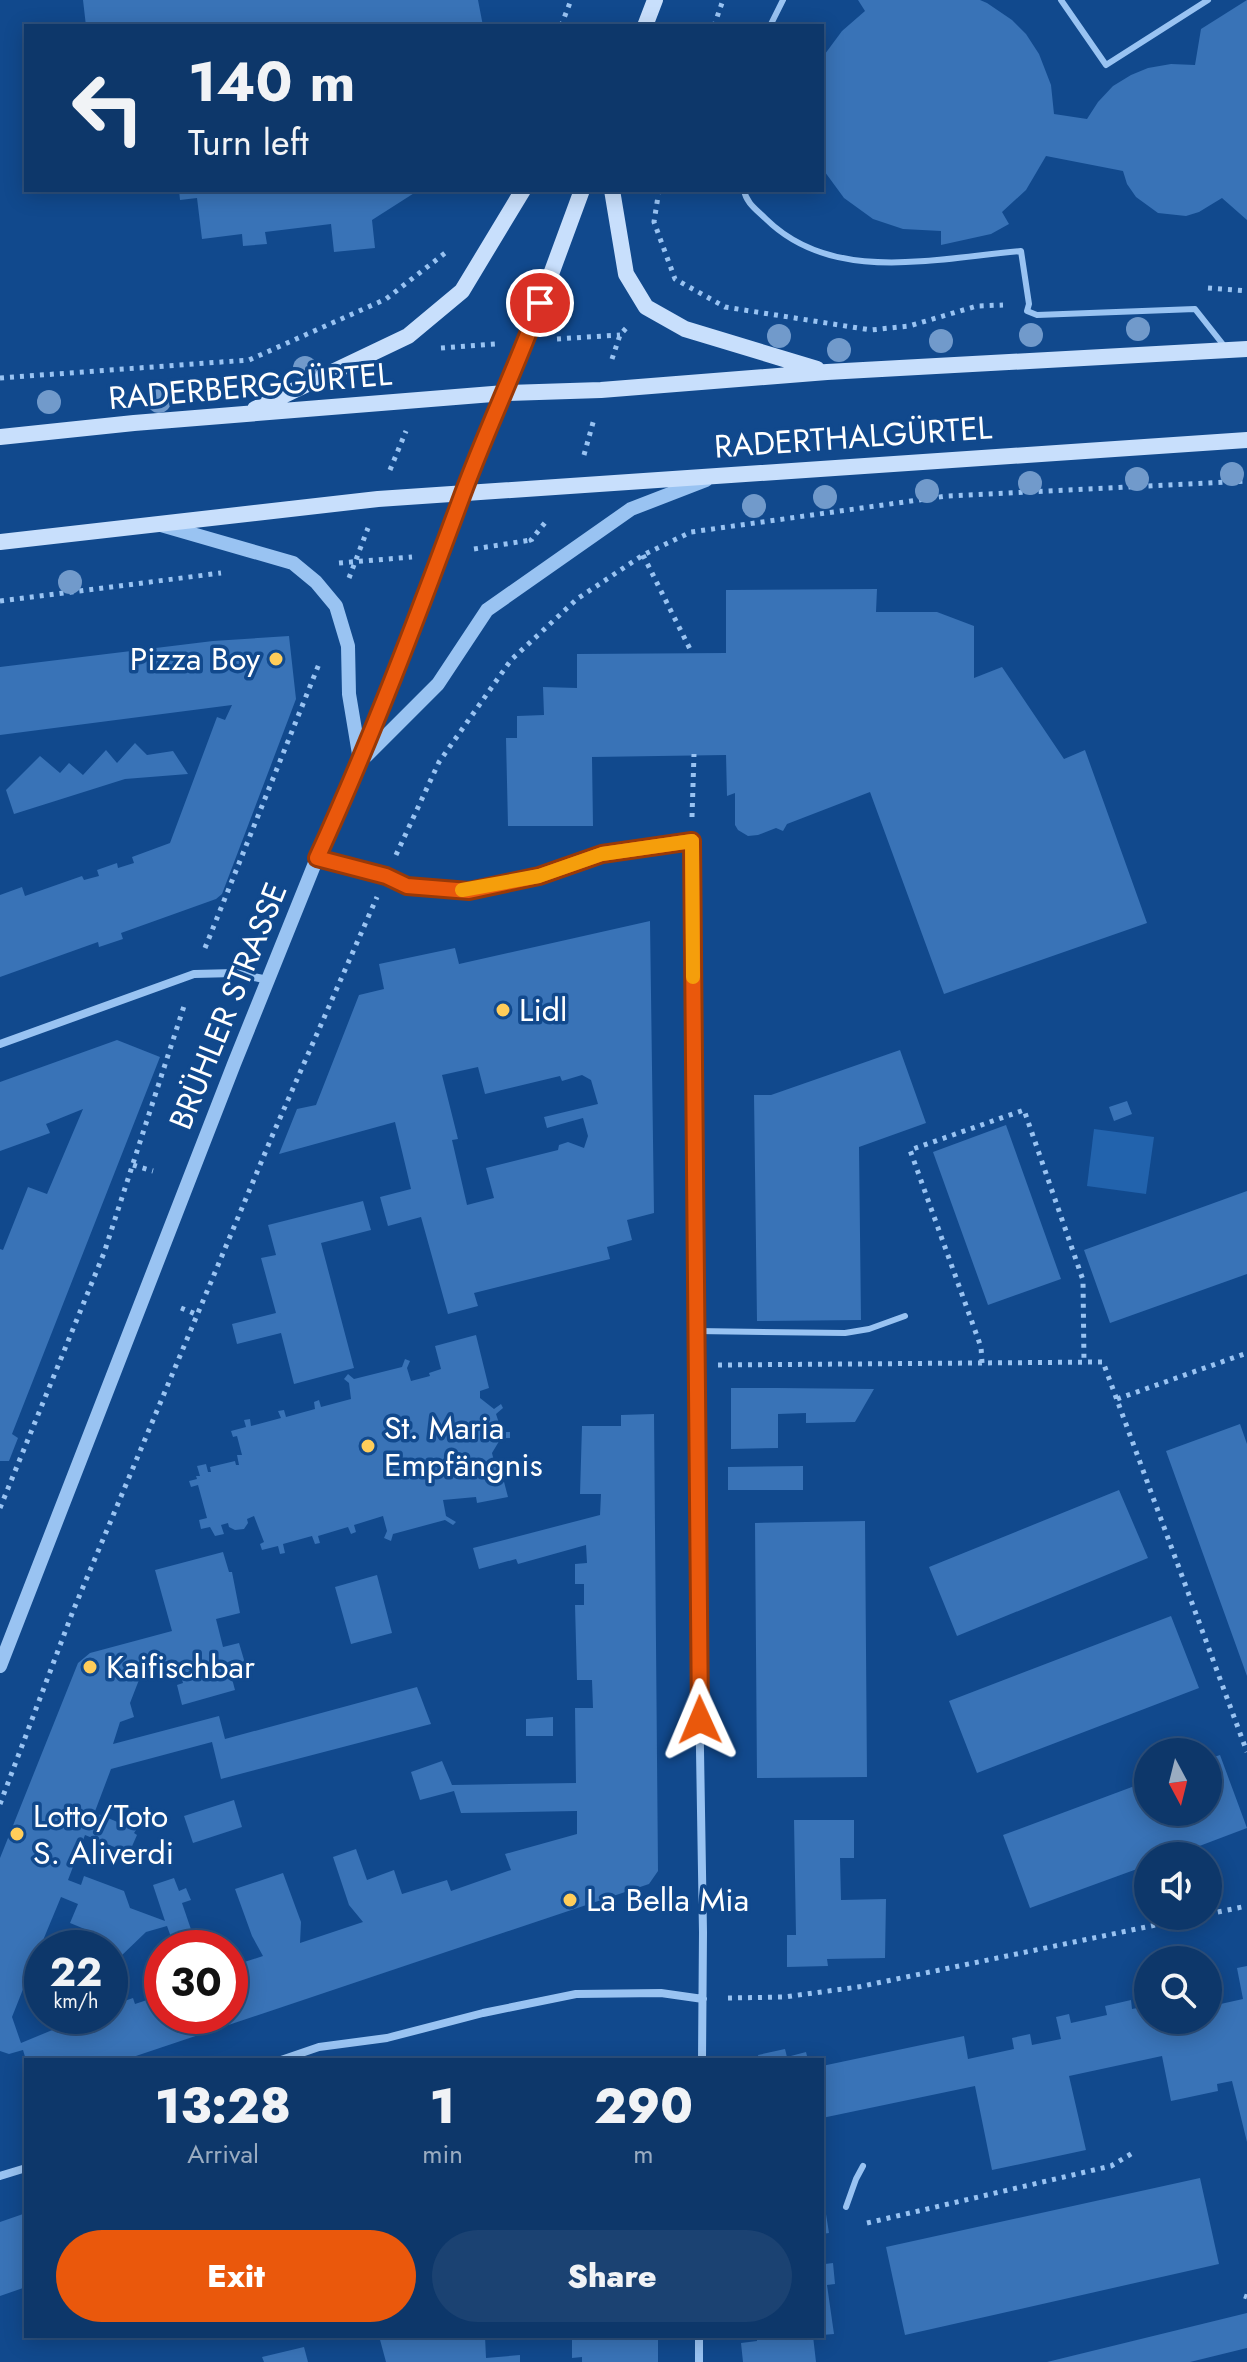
<!DOCTYPE html>
<html lang="en">
<head>
<meta charset="utf-8">
<style>
  body { margin:0; font-family:Jost,sans-serif; background:#1b4272; color:#f1f3f6; height:100vh; display:flex; flex-direction:column; font-size:30px; white-space:nowrap }
  * { box-sizing:border-box; margin:0 }
  p { font-size:26px; color:#9aacc1 }
  .icon { flex:none; width:44px; height:44px; fill:none; stroke:currentColor; stroke-width:2; stroke-linecap:round; stroke-linejoin:round }
  .map { position:relative; flex:1; overflow:hidden }
  .panel { position:absolute; left:24px; top:2058px; width:800px; height:280px; display:flex; flex-direction:column; background:#0d376a; border-radius:0px; box-shadow:0 4px 20px #0003,0 0 0 2px #2d517e }
  .panel>* { flex:none }
  .banner { position:absolute; left:24px; top:24px; width:800px; height:168px; border-radius:0px; box-shadow:0 4px 20px #0003,0 0 0 2px #2d517e; background:#0d376a; color:#f1f3f6; overflow:hidden }
  .needle { width:52px; rotate:173deg }
  .tools { position:absolute; left:1134px; top:1738px; display:grid; gap:16px }
  .tools a { display:grid; place-items:center; width:88px; height:88px; border-radius:50%; background:#0d376a; box-shadow:0 4px 20px #0003,0 0 0 2px #2d517e; font-size:40px }
  .speed { position:absolute; left:24px; top:1930px; display:flex; gap:16px; font-size:40px; font-weight:700; text-align:center }
  .speed>* { display:grid; place-content:center; width:104px; height:104px; border-radius:50%; background:#0d376a; box-shadow:0 4px 20px #0003,0 0 0 2px #2d517e; line-height:1 }
  .speed small { font-size:20px; font-weight:400 }
  .speed .limit { border:12px solid #d22; background:#fff; color:#111 }
  .pin { position:absolute; display:grid; place-items:center; width:68px; height:68px; color:#fff; margin:-34px; border:4px solid #fff; border-radius:50%; box-shadow:0 2px 8px #0007 }
  .me { position:absolute; width:88px; margin:-44px; rotate:359deg; stroke-linejoin:round; filter:drop-shadow(0 0 6px #0008) }
  .turn { display:flex; align-items:center; gap:28px; height:168px; padding:0 32px; font-size:36px }
  .turn .icon { width:104px; height:104px; stroke-width:2.5 }
  .turn b { display:block; font-size:56px; line-height:68px }
  .eta { display:flex; justify-content:space-evenly; align-items:center; height:136px; text-align:center }
  .eta b { font-size:48px; font-weight:800; line-height:56px }
  .action { display:flex; gap:16px; margin-top:auto; padding:16px 32px }
  .action a { flex:1; height:92px; border-radius:48px; background:#ea580c; color:#fff; font-size:32px; font-weight:800; line-height:92px; text-align:center }
  .action a+a { background:#1b4272; color:#f1f3f6 }
  .map>svg:first-child { display:block }
  .green { fill:#2263ad }
  .building { fill:#3973b7; fill-rule:evenodd }
  .lines { fill:none; stroke-linecap:round; stroke-linejoin:round }
  .path { stroke:#99c3f2; stroke-width:5; stroke-dasharray:4 6; stroke-linecap:butt }
  .service { stroke:#99c3f2; stroke-width:6 }
  .minor { stroke:#99c3f2; stroke-width:8 }
  .tertiary { stroke:#99c3f2; stroke-width:14 }
  .secondary { stroke:#c8dffc; stroke-width:16 }
  .tree { fill:#719acb }
  .route-casing { stroke:#983908; stroke-width:20 }
  .route { stroke:#ea580c; stroke-width:14 }
  .slow { stroke:#f59e0b; stroke-width:14 }
  .poi-dot { fill:#ffcd5a; stroke:#11498d; stroke-width:3 }
  .labels { text-anchor:middle; dominant-baseline:central; stroke-width:7; stroke-linejoin:round; paint-order:stroke }
  .street-label { font-size:32px; fill:#fff; stroke:#11498d }
  .poi-label { font-size:32px; fill:#fff; stroke:#11498d; text-anchor:start }
</style>
</head>
<body>
<div class="map">
<svg width="1247" height="2362" viewBox="0 0 1247 2362">
  <rect width="100%" height="100%" fill="#11498d"/>
  <path class="green" d="M 1094,1129 L 1154,1137 L 1146,1194 L 1087,1186 Z"/>
  <path class="building" d="M 83,0 L 478,0 L 483,26 L 86,26 Z
    M 858,0 L 980,0 L 987,3 L 1012,20 L 1026,34 L 1039,54 L 1051,85 L 1054,114 L 1087,119 L 1098,102 L 1113,86 L 1131,75 L 1148,68 L 1171,64 L 1195,65 L 1201,29 L 1247,0 L 1247,220 L 1222,198 L 1199,212 L 1186,216 L 1158,213 L 1136,197 L 1127,184 L 1123,171 L 1046,156 L 1026,190 L 1002,212 L 1009,224 L 991,234 L 941,245 L 941,231 L 903,229 L 873,219 L 844,198 L 822,168 L 822,58 L 842,31 L 865,11 Z
    M 179,190 L 419,190 L 372,220 L 375,248 L 334,252 L 331,224 L 265,232 L 267,244 L 243,246 L 242,234 L 202,239 L 197,198 L 180,200 Z
    M 877,589 L 876,612 L 937,612 L 974,626 L 974,678 L 1002,667 L 1064,759 L 1085,750 L 1147,923 L 944,994 L 870,792 L 787,824 L 783,831 L 776,828 L 758,835 L 748,836 L 738,830 L 735,825 L 735,793 L 727,796 L 726,755 L 592,757 L 593,826 L 508,826 L 506,738 L 517,738 L 517,716 L 544,715 L 543,687 L 577,688 L 577,654 L 726,653 L 726,590 Z
    M 289,636 L 296,699 L 222,894 L 216,899 L 121,933 L 123,939 L 99,947 L 98,942 L 0,977 L 0,895 L 22,887 L 25,896 L 82,876 L 84,880 L 99,876 L 97,870 L 117,863 L 118,868 L 134,863 L 132,857 L 170,843 L 217,717 L 225,720 L 232,705 L 0,735 L 0,667 L 213,641 Z
    M 135,743 L 147,755 L 173,751 L 188,774 L 125,779 L 14,814 L 6,790 L 40,756 L 60,773 L 69,763 L 83,775 L 106,750 L 117,763 Z
    M 650,921 L 654,1213 L 627,1220 L 632,1240 L 607,1247 L 610,1259 L 474,1293 L 478,1306 L 448,1314 L 421,1217 L 388,1226 L 380,1197 L 411,1189 L 395,1122 L 279,1154 L 297,1109 L 316,1105 L 359,995 L 384,989 L 379,964 L 455,948 L 459,964 ZM 478,1067 L 485,1094 L 560,1076 L 562,1081 L 582,1075 L 591,1080 L 598,1104 L 544,1117 L 547,1128 L 583,1118 L 588,1136 L 584,1148 L 568,1142 L 559,1145 L 558,1150 L 486,1168 L 494,1198 L 467,1205 L 452,1140 L 458,1139 L 442,1075 Z
    M 117,1040 L 160,1057 L 12,1434 L 18,1438 L 9,1461 L 0,1461 L 0,1249 L 3,1250 L 28,1187 L 47,1194 L 83,1109 L 46,1124 L 50,1133 L 0,1151 L 0,1082 Z
    M 900,1050 L 926,1123 L 859,1147 L 861,1320 L 757,1321 L 754,1095 L 771,1095 Z
    M 1127,1101 L 1132,1114 L 1114,1121 L 1109,1107 Z
    M 1006,1125 L 1061,1279 L 988,1305 L 933,1152 Z
    M 1247,1191 L 1247,1274 L 1110,1323 L 1084,1250 Z
    M 363,1201 L 371,1230 L 321,1243 L 354,1368 L 294,1384 L 281,1333 L 237,1344 L 232,1324 L 276,1313 L 261,1258 L 276,1255 L 268,1225 Z
    M 476,1335 L 489,1388 L 480,1391 L 480,1398 L 494,1409 L 501,1404 L 503,1408 L 496,1414 L 502,1432 L 510,1432 L 510,1438 L 501,1438 L 492,1453 L 494,1461 L 498,1459 L 508,1497 L 477,1503 L 476,1497 L 443,1500 L 446,1516 L 456,1522 L 453,1525 L 445,1520 L 393,1534 L 391,1541 L 384,1538 L 387,1531 L 383,1516 L 354,1525 L 356,1532 L 351,1534 L 348,1527 L 318,1536 L 320,1543 L 315,1544 L 312,1536 L 283,1544 L 285,1553 L 280,1554 L 278,1546 L 262,1550 L 260,1544 L 264,1542 L 254,1516 L 247,1519 L 248,1523 L 244,1529 L 235,1530 L 229,1527 L 228,1523 L 221,1525 L 224,1534 L 215,1536 L 210,1527 L 201,1529 L 199,1520 L 207,1518 L 198,1485 L 191,1487 L 189,1481 L 197,1479 L 196,1476 L 200,1476 L 197,1466 L 206,1464 L 208,1472 L 211,1472 L 210,1467 L 235,1461 L 236,1465 L 239,1465 L 237,1455 L 242,1455 L 237,1436 L 233,1437 L 231,1431 L 246,1427 L 244,1420 L 250,1419 L 251,1426 L 281,1418 L 278,1411 L 284,1410 L 286,1417 L 315,1409 L 314,1402 L 319,1400 L 321,1407 L 351,1399 L 349,1383 L 344,1379 L 348,1374 L 354,1379 L 402,1367 L 405,1359 L 410,1361 L 407,1368 L 411,1381 L 430,1376 L 429,1373 L 441,1369 L 435,1346 Z
    M 731,1388 L 778,1388 L 874,1389 L 855,1422 L 806,1423 L 806,1413 L 778,1414 L 778,1448 L 731,1449 Z
    M 654,1414 L 658,1871 L 649,1884 L 124,2060 L 26,2060 L 23,2050 L 9,2054 L 0,2051 L 0,1858 L 78,1663 L 90,1653 L 172,1631 L 155,1570 L 223,1552 L 229,1572 L 232,1572 L 240,1613 L 216,1619 L 223,1647 L 239,1643 L 247,1670 L 231,1675 L 235,1690 L 182,1705 L 177,1685 L 183,1683 L 176,1660 L 144,1667 L 130,1703 L 134,1717 L 120,1722 L 113,1744 L 219,1716 L 225,1739 L 417,1687 L 431,1724 L 221,1779 L 212,1742 L 111,1769 L 94,1814 L 101,1815 L 136,1830 L 134,1833 L 137,1835 L 129,1853 L 85,1835 L 68,1880 L 81,1885 L 84,1876 L 124,1891 L 130,1908 L 165,1921 L 153,1885 L 174,1878 L 179,1891 L 186,1888 L 191,1900 L 182,1903 L 196,1944 L 199,1943 L 201,1948 L 175,1948 L 167,1926 L 146,1932 L 120,1957 L 110,1961 L 110,1948 L 87,1948 L 92,1932 L 70,1923 L 78,1904 L 61,1897 L 39,1950 L 42,1952 L 42,1961 L 35,1959 L 12,2017 L 21,2043 L 62,2026 L 63,2029 L 87,2021 L 85,2016 L 110,2016 L 110,2006 L 133,1998 L 135,2004 L 162,1995 L 162,2016 L 230,2016 L 230,1954 L 235,1965 L 263,1956 L 252,1936 L 235,1889 L 283,1873 L 301,1922 L 300,1943 L 363,1922 L 349,1905 L 333,1857 L 356,1849 L 367,1880 L 394,1870 L 402,1894 L 447,1880 L 451,1891 L 511,1870 L 505,1854 L 577,1834 L 577,1811 L 461,1813 L 454,1791 L 420,1800 L 411,1772 L 442,1761 L 452,1785 L 576,1783 L 575,1708 L 593,1708 L 592,1680 L 577,1680 L 575,1605 L 584,1605 L 584,1584 L 575,1584 L 575,1564 L 587,1563 L 586,1545 L 518,1564 L 516,1559 L 479,1569 L 473,1548 L 600,1515 L 601,1494 L 580,1494 L 582,1426 L 621,1426 L 621,1415 Z
    M 1240,1424 L 1247,1444 L 1247,1676 L 1166,1451 Z
    M 803,1466 L 803,1490 L 728,1490 L 728,1467 Z
    M 1119,1490 L 1148,1558 L 957,1636 L 929,1567 Z
    M 865,1521 L 867,1777 L 757,1778 L 755,1523 Z
    M 377,1575 L 392,1633 L 351,1644 L 335,1587 Z
    M 1171,1616 L 1199,1688 L 977,1773 L 949,1701 Z
    M 553,1717 L 553,1736 L 526,1736 L 526,1719 Z
    M 1220,1755 L 1247,1828 L 1173,1856 L 1148,1856 L 1148,1865 L 1030,1908 L 1003,1835 L 1148,1781 L 1148,1812 L 1208,1812 L 1208,1759 Z
    M 234,1800 L 242,1827 L 193,1843 L 184,1816 Z
    M 794,1820 L 854,1820 L 854,1858 L 840,1858 L 841,1900 L 886,1899 L 885,1958 L 827,1959 L 828,1966 L 787,1967 L 787,1935 L 796,1935 Z
    M 1247,1966 L 1247,2142 L 1232,2081 L 1217,2084 L 1218,2091 L 1171,2101 L 1162,2056 L 1069,2076 L 1086,2150 L 992,2170 L 975,2086 L 822,2118 L 822,2066 L 964,2036 L 968,2059 L 1014,2049 L 1012,2038 L 1030,2034 L 1032,2045 L 1061,2039 L 1056,2017 L 1069,2014 L 1071,2023 L 1107,2015 L 1105,2006 L 1131,2000 L 1132,2009 L 1148,2006 L 1148,2020 L 1208,2020 L 1208,1995 L 1214,1994 L 1216,2005 L 1243,1999 L 1237,1968 Z
    M 785,2049 L 787,2057 L 806,2052 L 808,2060 L 759,2060 L 758,2055 Z
    M 1200,2178 L 1219,2264 L 905,2335 L 886,2247 Z
    M 822,2189 L 829,2233 L 822,2234 Z
    M 26,2213 L 26,2287 L 0,2296 L 0,2222 Z
    M 824,2258 L 825,2264 L 833,2263 L 835,2284 L 827,2285 L 834,2334 L 822,2335 L 822,2259 Z
    M 1247,2313 L 1247,2348 L 1190,2362 L 1047,2362 Z
    M 379,2336 L 485,2336 L 486,2358 L 520,2355 L 520,2362 L 386,2362 Z
    M 572,2336 L 658,2336 L 658,2362 L 582,2362 L 582,2357 L 572,2358 Z
    M 757,2336 L 813,2336 L 816,2362 L 743,2362 L 741,2343 L 757,2341 Z
    M 304,2347 L 308,2362 L 264,2362 L 262,2357 Z"/>
  <g class="lines">
    <path class="path" d="M 561,26 L 571,0
      M 714,26 L 723,0
      M 659,190 L 654,222 L 675,279 L 725,307 L 871,330 L 909,326 L 977,306 L 1003,305
      M 1208,288 L 1247,291
      M 557,339 L 620,335
      M 441,348 L 495,344
      M 612,359 L 620,335 L 628,326
      M 0,378 L 249,360 L 386,299 L 449,250
      M 584,455 L 594,419
      M 390,470 L 406,431
      M 532,542 L 531,540 L 548,519
      M 474,549 L 531,540
      M 643,555 L 692,653
      M 339,563 L 412,557
      M 349,578 L 368,528
      M 0,601 L 221,573
      M 692,817 L 694,754
      M 396,855 L 439,762 L 511,660 L 577,599 L 643,555 L 691,532 L 947,496 L 1247,481
      M 205,948 L 319,664
      M 133,1165 L 153,1171
      M 181,1308 L 198,1315
      M 982,1363 L 981,1347 L 910,1150 L 1024,1110 L 1083,1280 L 1084,1363
      M 718,1365 L 1103,1362 L 1247,1752
      M 1117,1399 L 1247,1353
      M 0,1508 L 104,1253 L 185,1003
      M 0,1804 L 73,1611 L 273,1134 L 377,897
      M 1208,1914 L 1247,1906
      M 728,1998 L 784,1997 L 858,1987 L 1199,1916
      M 867,2223 L 1111,2166 L 1136,2151
      M 1244,2296 L 1247,2297"/>
    <path class="service" d="M 1061,0 L 1106,65 L 1208,0
      M 770,26 L 783,0
      M 744,190 C 746,203 757,210 766,219 C 833,285 936,258 1021,251 L 1029,304 L 1027,311 L 1037,315 L 1195,309 L 1225,347
      M 318,859 L 386,876 L 407,886 L 469,891 L 539,876 L 602,854 L 692,841
      M 697,1331 L 845,1333 L 869,1329 L 905,1316
      M 846,2207 L 856,2179 L 863,2166"/>
    <path class="minor" d="M 692,841 L 696,1508 L 703,1932 L 702,2060
      M 0,1044 L 194,974 L 235,973 L 268,980
      M 281,2060 L 319,2047 L 387,2038 L 483,2013 L 576,1994 L 661,1993 L 703,1999
      M 0,2176 L 26,2168
      M 699,2362 L 699,2336"/>
    <path class="tertiary" d="M 161,525 L 293,563 L 316,582 L 336,606 L 348,646 L 349,694 L 360,760
      M 366,756 L 438,684 L 487,610 L 631,509 L 706,480
      M 0,1666 L 234,1064 L 317,858 L 360,762 L 442,553 L 463,494"/>
    <path class="secondary" d="M 645,26 L 655,0
      M 612,190 L 626,274 L 646,307 L 685,329 L 817,369
      M 255,409 L 408,336 L 462,291 L 523,190
      M 0,437 L 134,423 L 505,393 L 601,390 L 827,372 L 1247,349
      M 463,494 L 526,342 L 582,190
      M 0,542 L 378,499 L 1247,440"/>
  </g>
  <g class="tree">
    <circle cx="1138" cy="329" r="12"/>
    <circle cx="1031" cy="335" r="12"/>
    <circle cx="779" cy="336" r="12"/>
    <circle cx="941" cy="341" r="12"/>
    <circle cx="839" cy="350" r="12"/>
    <circle cx="305" cy="368" r="12"/>
    <circle cx="159" cy="401" r="12"/>
    <circle cx="49" cy="402" r="12"/>
    <circle cx="1232" cy="474" r="12"/>
    <circle cx="1137" cy="479" r="12"/>
    <circle cx="1030" cy="483" r="12"/>
    <circle cx="927" cy="491" r="12"/>
    <circle cx="825" cy="497" r="12"/>
    <circle cx="754" cy="506" r="12"/>
    <circle cx="70" cy="582" r="12"/>
  </g>
  <g class="lines">
    <defs>
      <path id="route" d="M 540,303 C 516,368 486,431 462,496 C 417,618 371,740 317,858 L 386,876 L 407,886 L 469,891 L 539,876 L 602,854 L 692,841 L 700,1720"/>
    </defs>
    <use href="#route" class="route-casing"/>
    <use href="#route" class="route"/>
    <path class="slow" d="M 462,890 L 539,876 L 602,854 L 692,841 L 693,977"/>
  </g>
  <g class="poi-dot">
    <circle cx="276" cy="659" r="8"/>
    <circle cx="503" cy="1010" r="8"/>
    <circle cx="368" cy="1446" r="8"/>
    <circle cx="90" cy="1667" r="8"/>
    <circle cx="17" cy="1834" r="8"/>
    <circle cx="570" cy="1900" r="8"/>
  </g>
  <g class="labels">
    <g class="street-label">
      <text transform="translate(250 386) rotate(-5)">RADERBERGGÜRTEL</text>
      <text transform="translate(853 437) rotate(-4)">RADERTHALGÜRTEL</text>
      <text transform="translate(228 1006) rotate(-68)">BRÜHLER STRASSE</text>
    </g>
    <g class="poi-label">
      <text x="260" y="659" text-anchor="end">Pizza Boy</text>
      <text x="519" y="1010">Lidl</text>
      <text x="384" y="1428">St. Maria<tspan x="384" dy="37">Empfängnis</tspan></text>
      <text x="106" y="1667">Kaifischbar</text>
      <text x="33" y="1816">Lotto/Toto<tspan x="33" dy="37">S. Aliverdi</tspan></text>
      <text x="586" y="1900">La Bella Mia</text>
    </g>
  </g>
</svg>
<div class="tools">
<a><svg class="needle" viewBox="-14 -14 28 28"><path d="M0-13l5 13h-10z" fill="#e53935"/><path d="M0 13l5-13h-10z" fill="#9aacc1"/></svg></a>
<a><svg class="icon" aria-label="sound" viewBox="0 0 24 24"><path d="M4 9h4l5-4v14l-5-4H4zM17 9q2 3 0 6"/></svg></a>
<a><svg class="icon" aria-label="search" viewBox="0 0 24 24"><circle cx="10" cy="10" r="6"/><path d="M15 15l6 6"/></svg></a>
</div>
<div class="speed"><div>22<small>km/h</small></div><div class="limit">30</div></div>
<div class="pin" style="left:540px;top:303px;background:#d93025"><svg class="icon" aria-label="arrive" viewBox="0 0 24 24"><path d="M6 21V4h12l-3 4 3 4H6"/></svg></div>
<svg class="me" style="left:700px;top:1720px" viewBox="-20 -20 40 40"><path d="M0-17L14 15 0 8-14 15z" fill="#ea580c" stroke="#fff" stroke-width="4"/></svg>
<div class="banner">
<div class="turn"><svg class="icon" aria-label="left" viewBox="0 0 24 24"><path d="M17 20v-9H6M10 6l-5 5 5 5"/></svg><div><b>140 m</b>Turn left</div></div>
</div>
<section class="panel">
<div class="eta">
<div><b>13:28</b><p>Arrival</p></div>
<div><b>1</b><p>min</p></div>
<div><b>290</b><p>m</p></div>
</div>
<div class="action"><a>Exit</a><a>Share</a></div>
</section>
</div>
</body>
</html>
